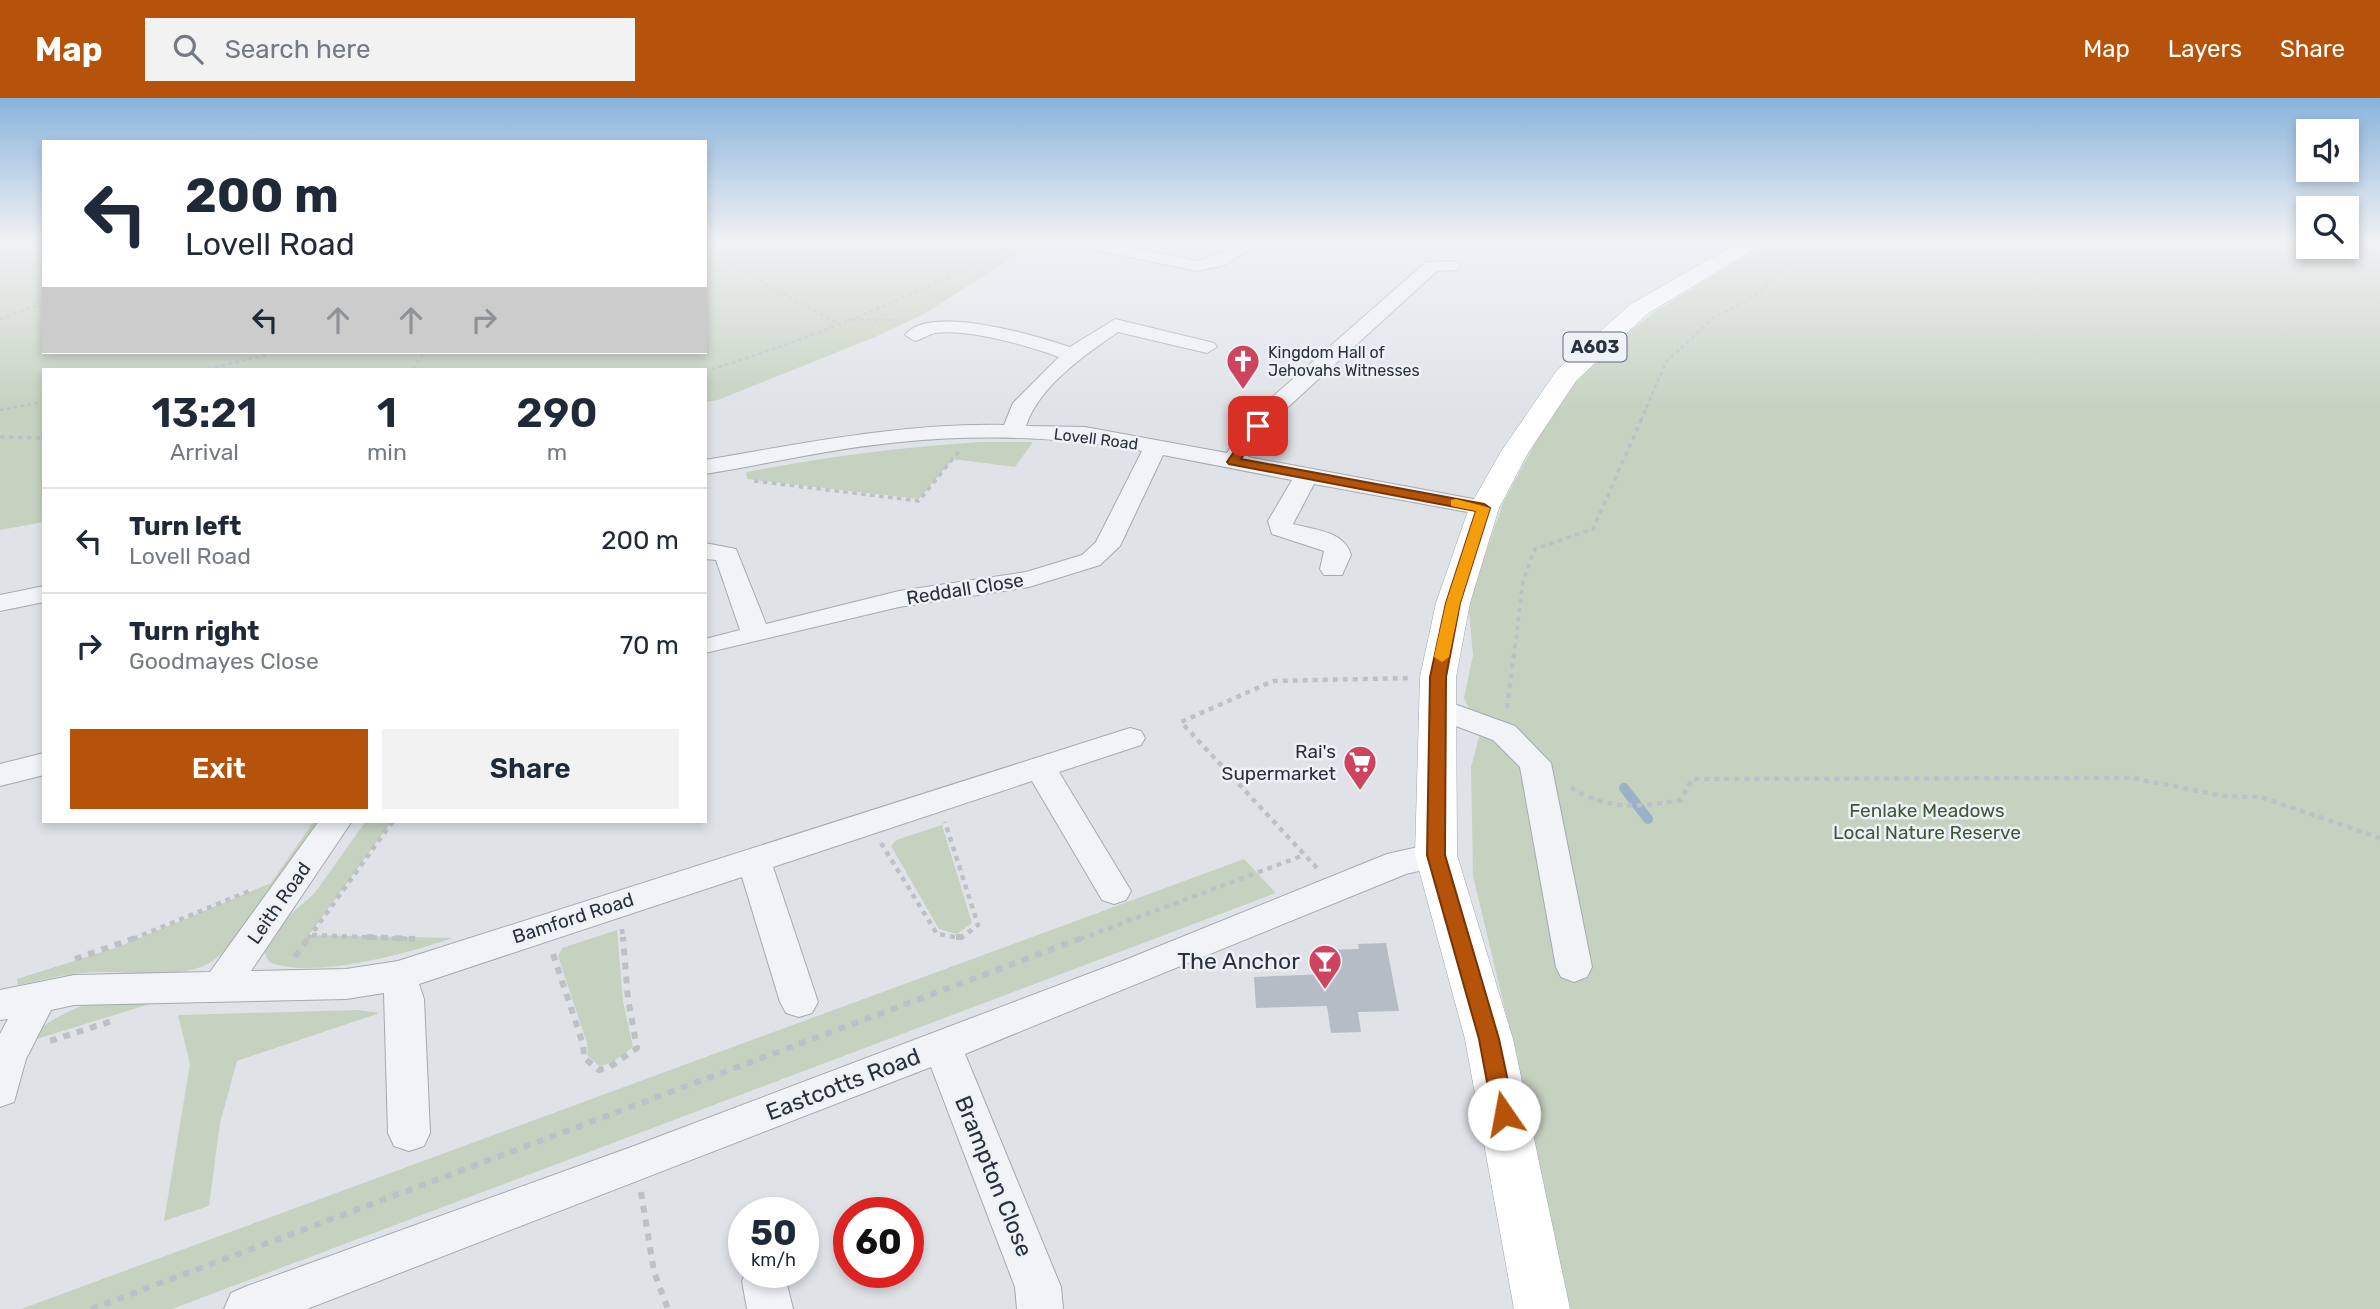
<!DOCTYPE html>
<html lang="en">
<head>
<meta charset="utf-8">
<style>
  body { margin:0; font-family:Rubik,sans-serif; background:#f2f2f3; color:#1f2937; height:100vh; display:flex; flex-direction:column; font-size:26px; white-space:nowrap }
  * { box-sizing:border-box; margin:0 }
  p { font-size:23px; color:#747a83 }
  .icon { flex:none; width:38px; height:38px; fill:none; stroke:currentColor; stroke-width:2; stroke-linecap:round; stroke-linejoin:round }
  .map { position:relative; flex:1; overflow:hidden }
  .drawer { position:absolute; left:42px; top:270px; width:665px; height:455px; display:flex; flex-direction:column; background:#fff; border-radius:0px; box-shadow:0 4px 10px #0003 }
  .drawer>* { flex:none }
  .hud { position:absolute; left:42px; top:42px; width:665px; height:214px; border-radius:0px; box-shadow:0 4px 10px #0003; background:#fff; color:#1f2937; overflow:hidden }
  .fabs { position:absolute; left:2296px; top:21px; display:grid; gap:14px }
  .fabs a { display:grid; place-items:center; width:63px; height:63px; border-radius:0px; background:#fff; box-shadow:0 4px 10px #0003; font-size:35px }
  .speed { position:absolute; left:728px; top:1099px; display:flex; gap:14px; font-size:35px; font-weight:700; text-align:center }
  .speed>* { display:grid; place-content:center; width:91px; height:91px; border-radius:50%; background:#fff; box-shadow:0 4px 10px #0003; line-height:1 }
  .speed small { font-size:18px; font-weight:400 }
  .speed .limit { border:10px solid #d22; background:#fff; color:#111 }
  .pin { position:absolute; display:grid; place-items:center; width:60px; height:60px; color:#fff; margin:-30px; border-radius:14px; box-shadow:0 4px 10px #0006 }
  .me { position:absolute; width:77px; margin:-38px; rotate:348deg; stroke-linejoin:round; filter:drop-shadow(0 0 5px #0008) }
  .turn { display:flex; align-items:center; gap:24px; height:147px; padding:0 28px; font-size:32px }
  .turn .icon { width:91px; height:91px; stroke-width:2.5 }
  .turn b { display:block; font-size:49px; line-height:60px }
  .lanes { display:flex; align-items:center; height:66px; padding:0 28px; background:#0003; justify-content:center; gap:35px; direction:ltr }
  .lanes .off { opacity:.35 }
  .eta { display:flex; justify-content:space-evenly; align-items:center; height:119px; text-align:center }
  .eta b { font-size:42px; font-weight:600; line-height:49px }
  .button { display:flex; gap:14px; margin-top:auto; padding:14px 28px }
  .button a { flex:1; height:80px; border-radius:0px; background:#b45309; color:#fff; font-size:28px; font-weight:600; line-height:80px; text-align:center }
  .button a+a { background:#f2f2f3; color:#1f2937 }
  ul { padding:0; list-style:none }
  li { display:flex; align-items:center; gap:21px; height:105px; padding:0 28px; border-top:2px solid #e0e1e3 }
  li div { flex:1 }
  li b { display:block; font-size:26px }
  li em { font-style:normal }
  header { display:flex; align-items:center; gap:42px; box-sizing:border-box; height:98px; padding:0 35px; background:#b45309; color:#fff }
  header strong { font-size:33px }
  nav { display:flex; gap:38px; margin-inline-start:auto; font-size:24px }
  .search { width:490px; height:63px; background:#f2f2f3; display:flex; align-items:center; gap:18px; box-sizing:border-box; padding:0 24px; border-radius:0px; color:#747a83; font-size:26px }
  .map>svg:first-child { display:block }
  .green { fill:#c5d2c0 }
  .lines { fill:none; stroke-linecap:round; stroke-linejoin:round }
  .stream { stroke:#9ab2c8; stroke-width:10 }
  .building { fill:#b6bcc5 }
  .minor-casing { stroke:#a4aab2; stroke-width:2 }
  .major-casing { stroke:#9ea7b3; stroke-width:1 }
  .path-far3 { stroke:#bdc1c6; stroke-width:2.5; stroke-dasharray:3.5 3.5; stroke-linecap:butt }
  .path-far2 { stroke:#bdc1c6; stroke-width:3.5; stroke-dasharray:4.5 4.5; stroke-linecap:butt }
  .path-far1 { stroke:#bdc1c6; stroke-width:4.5; stroke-dasharray:5 5; stroke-linecap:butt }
  .path { stroke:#bdc1c6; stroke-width:6; stroke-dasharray:7 7; stroke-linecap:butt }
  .minor { fill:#f1f3f6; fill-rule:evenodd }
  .major { fill:#fff; fill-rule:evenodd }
  .route { fill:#b45309; stroke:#753606; stroke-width:2 }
  .slow { fill:#f59e0b }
  .labels { text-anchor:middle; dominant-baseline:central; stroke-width:5; stroke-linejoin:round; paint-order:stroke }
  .far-poi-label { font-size:16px; fill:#28313f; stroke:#eef1f6; text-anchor:start }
  .far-street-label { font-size:16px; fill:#28313f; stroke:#eef1f6 }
  .shield { fill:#eef1f6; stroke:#636b76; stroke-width:2 }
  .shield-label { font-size:18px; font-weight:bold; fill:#28313f }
  .street-label { font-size:19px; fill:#28313f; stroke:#eef1f6 }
  .poi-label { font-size:19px; fill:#28313f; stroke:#eef1f6; text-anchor:end }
  .park-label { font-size:19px; fill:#3e5a35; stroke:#eef1f6 }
  .near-poi-label { font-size:23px; fill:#28313f; stroke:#eef1f6; text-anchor:end }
  .near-street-label { font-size:23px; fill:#28313f; stroke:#eef1f6 }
</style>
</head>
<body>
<header>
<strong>Map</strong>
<div class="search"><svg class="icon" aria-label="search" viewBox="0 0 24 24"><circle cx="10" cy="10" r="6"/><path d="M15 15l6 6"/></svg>Search here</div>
<nav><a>Map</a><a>Layers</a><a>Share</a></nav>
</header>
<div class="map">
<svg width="2380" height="1211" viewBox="0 0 2380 1211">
  <rect width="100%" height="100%" fill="#dfe3e8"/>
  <path class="green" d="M 0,142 L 44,142 L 44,254 L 705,254 L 705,142 L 1041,142 L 922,217 L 875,239 L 718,302 L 705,304 L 705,271 L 44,271 L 44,424 L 0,432 Z
    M 1771,142 L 2308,142 L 2308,149 L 2347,149 L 2347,142 L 2380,142 L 2380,1211 L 1563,1211 L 1530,1059 L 1528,1008 L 1473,778 L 1471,669 L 1484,621 L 1472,617 L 1464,600 L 1473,557 L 1468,505 L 1503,405 L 1540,336 L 1577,280 L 1624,238 L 1656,213 Z
    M 981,344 L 1033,344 L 1015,369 L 953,361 L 919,401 L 747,381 L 746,374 C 825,359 901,349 981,344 Z
    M 314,723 L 326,723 C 300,759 239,858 198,870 C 160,881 120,871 81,875 C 60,877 39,883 18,887 L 17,881 L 118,849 L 271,785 Z
    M 366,723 L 392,723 L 309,837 L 453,840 C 409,855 313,882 269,864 L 263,852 L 276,829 L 314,796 Z
    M 942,727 L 972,825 L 957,836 L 939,831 L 891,748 L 896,742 Z
    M 1244,761 L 1276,795 L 172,1211 L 21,1211 Z
    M 617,832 L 623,903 L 633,949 L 611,965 L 599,968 L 588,958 L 587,945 L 558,858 L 562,850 Z
    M 109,899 L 166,901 L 27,944 C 49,918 77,909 109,899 Z
    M 358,912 L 380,915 L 237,963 L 220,1025 L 209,1108 L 164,1123 L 190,966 L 178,917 Z"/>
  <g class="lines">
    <path class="stream" d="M 1624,690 L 1648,721"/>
  </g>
  <path class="building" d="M 1386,845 L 1399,913 L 1358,914 L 1361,934 L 1331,935 L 1327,908 L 1256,910 L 1254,879 L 1328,876 L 1324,852 L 1359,851 L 1358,846 Z"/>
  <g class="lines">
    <defs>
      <path id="minor" d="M 1064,142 L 1097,142 L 1197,163 C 1221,157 1237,141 1263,142 L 1225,167 L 1197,173 L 1073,147 Z
        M 1451,163 L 1457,164 L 1460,168 L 1457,172 L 1437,173 L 1277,319 L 1256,343 L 1248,359 L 1484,403 L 1493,405 L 1496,410 L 1493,415 L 1484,417 L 1314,386 L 1293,426 C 1314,432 1345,433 1351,457 L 1342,477 L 1324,477 L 1320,471 L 1324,453 L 1272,436 L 1268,423 L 1292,382 L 1163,357 L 1120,448 L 1100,467 L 1029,489 L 899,509 L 705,555 L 705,541 L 740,532 L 716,462 L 705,461 L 705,445 L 736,451 L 766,526 L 899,493 L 1026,474 L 1082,457 L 1096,444 L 1142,353 C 1060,338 974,336 891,345 C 829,351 767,366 705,376 L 705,362 C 805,345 903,325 1004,327 L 1013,305 L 1059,259 C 1028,248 968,230 935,235 C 928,237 922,241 915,243 L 905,237 C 929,205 1037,238 1070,249 L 1115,221 L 1214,245 L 1217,249 L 1207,255 L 1118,234 C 1085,257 1039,288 1026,328 L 1085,329 L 1227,355 L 1238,336 L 1261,309 L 1426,164 Z
        M 44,488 L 44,504 L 0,513 L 0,497 Z
        M 1435,599 L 1515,628 L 1551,665 L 1592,869 L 1587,879 L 1574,884 L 1561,879 L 1556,869 L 1520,669 L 1493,642 L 1424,616 L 1420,609 L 1424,602 Z
        M 1130,630 L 1141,633 L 1145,640 L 1141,647 L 1059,674 L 1131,793 L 1126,802 L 1114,806 L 1102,802 L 1032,683 L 773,769 L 818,904 L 812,915 L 799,919 L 786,915 L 780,904 L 742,779 L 419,886 L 424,901 L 430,1035 L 424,1048 L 409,1053 L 394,1048 L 388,1035 L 384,895 L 346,901 L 74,907 L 51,912 L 26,961 L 14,1004 L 0,1009 L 0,936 L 8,921 L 0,922 L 0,892 L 74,877 L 210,874 L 319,723 L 352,723 L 251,873 L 346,871 L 398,863 Z
        M 44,655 L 44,677 L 0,688 L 0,666 Z
        M 1436,745 L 1448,748 L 1453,757 L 1448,766 L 1406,776 L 965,956 L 1061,1189 L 1063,1211 L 1017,1211 L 1015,1189 L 931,969 L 307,1211 L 224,1211 L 231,1195 L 247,1188 L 634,1048 L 1125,862 L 1387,756 Z
        M 746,1174 L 784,1174 L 793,1211 L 747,1211 L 742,1183 Z"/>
      <path id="major" d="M 1743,142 L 1769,142 L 1647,216 L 1576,283 L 1528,355 L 1499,410 L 1470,505 L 1456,579 L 1457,757 L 1513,941 L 1570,1211 L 1514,1211 L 1465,941 L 1415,757 L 1420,579 L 1436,505 L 1469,410 L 1500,355 L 1557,272 L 1631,206 Z"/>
    </defs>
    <use href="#minor" class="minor-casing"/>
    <use href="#major" class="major-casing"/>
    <path class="path-far3" d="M 705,149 L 768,188 L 838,225
      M 0,221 L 44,205
      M 853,222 L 900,222
      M 208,271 L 278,254
      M 413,271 L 424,254
      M 705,273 C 816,240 921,195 1024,142
      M 0,312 L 44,304
      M 1641,322 L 1666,264 L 1713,220 L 1761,194 L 1808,142"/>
    <path class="path-far2" d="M 0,339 L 44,340
      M 754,383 L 919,403 L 959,353
      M 1515,550 L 1523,483 L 1535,451 L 1593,431 L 1642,320"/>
    <path class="path-far1" d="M 1507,610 L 1515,548
      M 1571,689 C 1604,713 1643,709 1681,702 L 1692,681 L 2133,680 L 2223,698 L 2261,699 L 2380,740
      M 881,745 L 937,836 L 961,840 L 978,827 L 945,724
      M 1317,770 L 1181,624 L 1273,583 L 1409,580
      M 622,831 L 623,841
      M 312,837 L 412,841
      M 133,841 L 249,793
      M 308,841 L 393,723
      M 1080,841 L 1304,757"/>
    <path class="path" d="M 367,839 L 415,841
      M 956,839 L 962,839
      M 553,856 L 583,946 L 584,960 L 599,972 L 610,969 L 637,950 L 628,901 L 623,839
      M 295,859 L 309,839
      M 75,861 L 138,839
      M 50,943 L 115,922
      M 641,1094 L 654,1174 L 668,1211
      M 91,1211 L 1085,839"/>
    <use href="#minor" class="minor"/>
    <use href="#major" class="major"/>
  </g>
  <linearGradient id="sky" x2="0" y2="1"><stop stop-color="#89b3db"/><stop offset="0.46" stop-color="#f1f2f5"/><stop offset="1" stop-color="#f1f2f5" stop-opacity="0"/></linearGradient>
  <rect width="2380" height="311" fill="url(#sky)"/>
  <path class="route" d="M 1258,324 L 1264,328 L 1241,361 L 1484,406 L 1490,410 L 1460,505 L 1446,579 L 1445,757 L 1499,941 L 1515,1016 L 1512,1022 L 1504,1025 L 1497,1022 L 1493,1016 L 1479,941 L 1427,757 L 1430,579 L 1446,505 L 1476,413 L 1229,366 L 1227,364 L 1254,325 Z"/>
  <path class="slow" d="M 1456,401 L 1490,410 L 1460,505 L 1449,559 L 1442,564 L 1434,559 L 1446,505 L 1476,413 L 1451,408 L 1451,402 Z"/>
  <defs>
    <symbol id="church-pin" viewBox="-11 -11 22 30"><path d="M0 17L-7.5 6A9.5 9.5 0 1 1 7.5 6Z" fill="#cd445e" stroke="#eef1f6"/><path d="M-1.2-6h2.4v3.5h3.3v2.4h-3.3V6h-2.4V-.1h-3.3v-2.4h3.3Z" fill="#fff"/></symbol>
    <symbol id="supermarket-pin" viewBox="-11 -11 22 30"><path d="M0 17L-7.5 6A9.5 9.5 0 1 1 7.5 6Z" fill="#cd445e" stroke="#eef1f6"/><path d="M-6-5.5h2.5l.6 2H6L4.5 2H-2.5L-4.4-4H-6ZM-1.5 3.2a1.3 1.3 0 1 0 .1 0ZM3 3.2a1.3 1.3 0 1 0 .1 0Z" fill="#fff"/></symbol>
    <symbol id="bar-pin" viewBox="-11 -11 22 30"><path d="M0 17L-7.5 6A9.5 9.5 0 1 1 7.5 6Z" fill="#cd445e" stroke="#eef1f6"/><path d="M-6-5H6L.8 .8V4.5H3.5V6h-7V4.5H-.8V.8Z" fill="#fff"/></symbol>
  </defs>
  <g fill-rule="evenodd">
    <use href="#church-pin" x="1224" y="244" width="38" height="52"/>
    <use href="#supermarket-pin" x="1341" y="645" width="38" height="52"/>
    <use href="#bar-pin" x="1306" y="844" width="38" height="52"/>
  </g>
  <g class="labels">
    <g class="far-poi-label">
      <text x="1268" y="254">Kingdom Hall of<tspan x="1268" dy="18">Jehovahs Witnesses</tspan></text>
    </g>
    <g class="far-street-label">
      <text transform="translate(1096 341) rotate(7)">Lovell Road</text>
    </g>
    <rect class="shield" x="1563.5" y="234.5" width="63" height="29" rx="5"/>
    <g class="shield-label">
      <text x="1595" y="249">A603</text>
    </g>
    <g class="street-label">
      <text transform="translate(965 491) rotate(-9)">Reddall Close</text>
      <text transform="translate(279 805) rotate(-55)">Leith Road</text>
      <text transform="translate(573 820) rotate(-18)">Bamford Road</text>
    </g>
    <g class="poi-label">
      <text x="1336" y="653">Rai's<tspan x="1336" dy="22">Supermarket</tspan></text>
    </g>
    <g class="park-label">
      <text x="1927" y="712">Fenlake Meadows<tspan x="1927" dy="22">Local Nature Reserve</tspan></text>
    </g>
    <g class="near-poi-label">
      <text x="1300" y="863">The Anchor</text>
    </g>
    <g class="near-street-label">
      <text transform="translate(843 986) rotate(-21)">Eastcotts Road</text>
      <text transform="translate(994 1078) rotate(68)">Brampton Close</text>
    </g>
  </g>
</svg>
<div class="fabs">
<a><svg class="icon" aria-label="sound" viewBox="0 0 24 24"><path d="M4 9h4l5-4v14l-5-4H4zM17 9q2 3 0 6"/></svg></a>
<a><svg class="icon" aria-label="search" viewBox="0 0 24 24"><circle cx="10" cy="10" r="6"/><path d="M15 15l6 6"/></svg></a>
</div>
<div class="speed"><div>50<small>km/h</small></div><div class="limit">60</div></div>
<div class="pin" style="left:1258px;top:328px;background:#d93025"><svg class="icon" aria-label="arrive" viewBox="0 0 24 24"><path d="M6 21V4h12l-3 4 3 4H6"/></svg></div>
<svg class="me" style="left:1504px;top:1016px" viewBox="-20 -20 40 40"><circle r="19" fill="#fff"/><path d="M0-13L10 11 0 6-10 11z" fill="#b45309"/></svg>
<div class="hud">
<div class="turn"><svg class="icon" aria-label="left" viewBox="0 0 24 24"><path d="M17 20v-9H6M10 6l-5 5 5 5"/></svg><div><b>200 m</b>Lovell Road</div></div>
<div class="lanes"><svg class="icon" aria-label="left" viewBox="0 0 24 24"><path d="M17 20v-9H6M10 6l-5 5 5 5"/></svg><svg class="icon off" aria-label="ahead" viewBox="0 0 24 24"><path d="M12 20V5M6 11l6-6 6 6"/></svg><svg class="icon off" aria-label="ahead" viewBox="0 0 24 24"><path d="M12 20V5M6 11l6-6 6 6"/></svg><svg class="icon off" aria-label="right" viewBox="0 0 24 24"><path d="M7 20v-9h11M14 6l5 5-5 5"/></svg></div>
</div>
<section class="drawer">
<div class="eta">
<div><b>13:21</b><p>Arrival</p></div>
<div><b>1</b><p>min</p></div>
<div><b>290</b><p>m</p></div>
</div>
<ul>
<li><svg class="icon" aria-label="left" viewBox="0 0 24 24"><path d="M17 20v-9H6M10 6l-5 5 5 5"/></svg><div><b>Turn left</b><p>Lovell Road</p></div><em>200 m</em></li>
<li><svg class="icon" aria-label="right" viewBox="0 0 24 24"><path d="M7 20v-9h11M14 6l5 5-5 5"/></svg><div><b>Turn right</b><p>Goodmayes Close</p></div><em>70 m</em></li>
</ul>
<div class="button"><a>Exit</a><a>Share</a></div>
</section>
</div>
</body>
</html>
